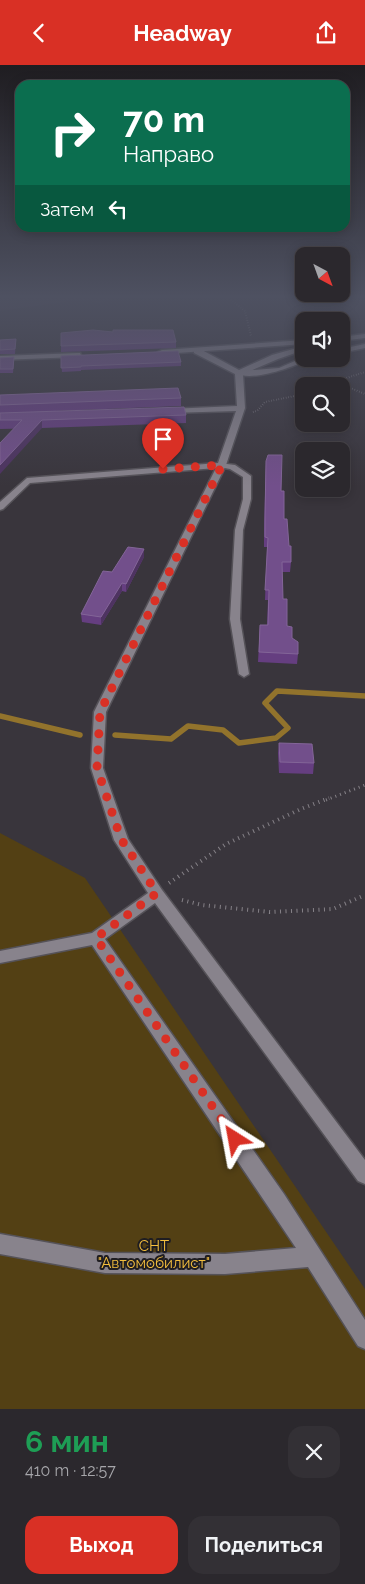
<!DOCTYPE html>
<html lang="ru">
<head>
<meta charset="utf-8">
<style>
  body { margin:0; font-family:Raleway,sans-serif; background:#333035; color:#f1f3f6; height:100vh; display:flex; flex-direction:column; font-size:19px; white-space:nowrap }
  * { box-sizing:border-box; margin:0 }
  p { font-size:16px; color:#a6a6aa }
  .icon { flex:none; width:28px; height:28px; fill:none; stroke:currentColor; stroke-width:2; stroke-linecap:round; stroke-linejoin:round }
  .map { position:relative; height:1344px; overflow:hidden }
  .details { display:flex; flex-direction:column; background:#2b282d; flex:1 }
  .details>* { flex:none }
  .hud { position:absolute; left:15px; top:15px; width:335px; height:152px; border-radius:15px; box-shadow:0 2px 12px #0003,0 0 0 1px #474449; background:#0b6e4f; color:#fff; overflow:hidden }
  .needle { width:32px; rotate:139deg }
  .buttons { position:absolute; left:295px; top:182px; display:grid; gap:10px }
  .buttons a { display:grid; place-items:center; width:55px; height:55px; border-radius:10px; background:#2b282d; box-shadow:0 2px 12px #0003,0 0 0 1px #474449; font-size:25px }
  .pin { position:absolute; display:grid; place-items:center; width:42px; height:42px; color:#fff; margin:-51px -21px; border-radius:50% 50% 50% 0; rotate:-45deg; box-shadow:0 0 5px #0007 }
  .pin .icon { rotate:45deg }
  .me { position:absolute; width:55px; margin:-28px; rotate:326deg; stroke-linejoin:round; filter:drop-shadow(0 0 4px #0008) }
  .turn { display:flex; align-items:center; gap:18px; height:105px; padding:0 25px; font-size:22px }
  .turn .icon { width:65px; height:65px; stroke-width:2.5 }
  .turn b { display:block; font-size:35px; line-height:42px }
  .then { display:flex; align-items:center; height:48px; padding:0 25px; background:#0003; gap:10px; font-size:19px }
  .round { display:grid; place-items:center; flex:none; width:52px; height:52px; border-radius:15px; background:#333035 }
  .summary { display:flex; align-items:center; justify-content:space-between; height:85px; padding:0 25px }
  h1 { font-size:30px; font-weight:700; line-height:38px; color:#1e9e55 }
  .primary-button { display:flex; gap:10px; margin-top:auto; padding:10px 25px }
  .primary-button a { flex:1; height:58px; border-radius:15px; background:#d93025; color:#fff; font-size:20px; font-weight:700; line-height:58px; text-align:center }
  .primary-button a+a { background:#333035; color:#f1f3f6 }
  header { display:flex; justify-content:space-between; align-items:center; height:65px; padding:0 25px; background:#d93025; color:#fff; font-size:22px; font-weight:700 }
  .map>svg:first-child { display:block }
  .built { fill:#423b48 }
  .green { fill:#534014 }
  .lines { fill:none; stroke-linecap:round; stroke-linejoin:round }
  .stream { stroke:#92732c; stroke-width:5.5 }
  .lane-casing { stroke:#555258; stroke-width:3 }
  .street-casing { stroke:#555258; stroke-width:3 }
  .secondary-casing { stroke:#555258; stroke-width:3 }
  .path-far2 { stroke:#868288; stroke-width:2; stroke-dasharray:0.5 2; stroke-linecap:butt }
  .path-far1 { stroke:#868288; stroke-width:3; stroke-dasharray:1 4; stroke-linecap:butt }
  .path { stroke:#868288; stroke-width:4; stroke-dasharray:1 4.5; stroke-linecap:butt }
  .lane { fill:#88838c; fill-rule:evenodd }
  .street { fill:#88838c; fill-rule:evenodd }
  .secondary { fill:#88838c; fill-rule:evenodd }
  .wall { fill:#653e80 }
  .shaded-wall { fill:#4e3361 }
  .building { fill:#724f8b; stroke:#836598 }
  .route { stroke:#d93025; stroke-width:9; stroke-dasharray:0 16.2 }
  .labels { text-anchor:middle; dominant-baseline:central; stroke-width:4; stroke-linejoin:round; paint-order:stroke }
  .near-park-label { font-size:15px; fill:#f3be3d; stroke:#1f1d21 }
</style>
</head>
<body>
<header><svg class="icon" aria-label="back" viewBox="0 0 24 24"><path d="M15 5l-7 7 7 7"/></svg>Headway<svg class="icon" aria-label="share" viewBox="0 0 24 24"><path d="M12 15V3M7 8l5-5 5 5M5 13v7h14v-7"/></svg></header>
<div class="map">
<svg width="365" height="1344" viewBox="0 0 365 1344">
  <rect width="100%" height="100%" fill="#39353c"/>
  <path class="built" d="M 0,233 L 116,233 L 100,238 L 79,235 L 0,246 Z"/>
  <path class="green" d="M 0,768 L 85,813 L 365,1224 L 365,1344 L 0,1344 Z"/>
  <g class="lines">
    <path class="stream" d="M 0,651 L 80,670
      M 115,670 L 171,674 L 188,661 L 223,665 L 239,678 L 276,673 L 288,663 L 265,638 L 277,626 L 365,631"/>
    <defs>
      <path id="lane" d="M 365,279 L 365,283 L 341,288 L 341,284 Z
        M 304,292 L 304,294 L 307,294 L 306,295 C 292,303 250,317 236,308 L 239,306 L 279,303 Z
        M 219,398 L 235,400 L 251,411 L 251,434 L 243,465 L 240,554 L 249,609 L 244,612 L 239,609 L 230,554 L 235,465 L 243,434 L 243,412 L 230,404 L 219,402 Z"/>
      <path id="street" d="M 304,281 L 304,285 L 278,294 L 243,309 L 245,343 L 226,400 L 106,647 L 103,703 L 128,774 L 162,825 L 365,1095 L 365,1119 L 358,1116 L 155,838 L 105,874 L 284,1129 L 365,1255 L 365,1284 L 358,1281 L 308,1202 L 225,1209 L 105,1208 L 0,1189 L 0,1169 L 105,1188 L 225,1189 L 296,1183 L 92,880 L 0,898 L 0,886 L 92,868 L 148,828 L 114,775 L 91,703 L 94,647 L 216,403 L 30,418 L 3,444 L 0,445 L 0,437 L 27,413 L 218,398 L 236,346 L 169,348 L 165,346 L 169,344 L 237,341 L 235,309 L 194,288 L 194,284 L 200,284 L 239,305 L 272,290 Z"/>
      <path id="secondary" d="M 365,269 L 365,273 L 341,276 L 341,272 Z
        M 304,275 L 304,279 L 162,289 L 158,287 L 162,285 Z
        M 80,288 L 81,290 L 77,292 L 0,295 L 0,291 Z"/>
    </defs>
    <use href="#lane" class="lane-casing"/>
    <use href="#street" class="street-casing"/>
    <use href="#secondary" class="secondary-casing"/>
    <path class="path-far2" d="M 229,233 L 245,246 L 251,271
      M 337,316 L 365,307
      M 319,321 L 336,317 L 365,329
      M 253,347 L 257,346 L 265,337 L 304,329"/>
    <path class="path-far1" d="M 326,735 L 365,720"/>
    <path class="path" d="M 169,818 L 226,779 L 301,744 L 329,733
      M 182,835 L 202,840 L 270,847 L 333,844 L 365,830"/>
    <use href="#lane" class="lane"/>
    <use href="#street" class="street"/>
    <use href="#secondary" class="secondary"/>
  </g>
  <path class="wall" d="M 61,268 L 176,277 L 176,283 L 61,287 Z
    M 16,274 L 15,289 L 0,289 L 0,275 Z
    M 61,291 L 181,297 L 181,301 L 81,305 L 81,306 L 62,307 Z
    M 0,293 L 14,296 L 13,308 L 0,308 Z
    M 0,330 L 181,333 L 181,341 L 55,346 L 186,350 L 186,358 L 42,363 L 0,364 Z
    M 266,396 L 281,426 L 284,454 L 291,497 L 290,507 L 282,507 L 283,534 L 287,561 L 298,589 L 297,599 L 258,597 L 260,560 L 267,560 L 268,535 L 265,535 L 267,482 L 264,482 L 264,463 Z
    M 144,492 L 126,527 L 122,526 L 101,560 L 82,557 L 81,549 L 112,507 Z
    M 279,678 L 314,698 L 313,709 L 279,708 L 278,688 Z"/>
  <path class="shaded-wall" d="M 42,355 L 42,363 L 0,409 L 0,400 Z
    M 144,484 L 144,492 L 126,527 L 126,519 Z
    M 122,518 L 122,526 L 101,560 L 101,552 Z"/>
  <path class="building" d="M 93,265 L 113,267 L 113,265 L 173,265 L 176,277 L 61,281 L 61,268 Z
    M 16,274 L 15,284 L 0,285 L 0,275 Z
    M 178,286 L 181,297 L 81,301 L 81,302 L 61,303 L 61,291 Z
    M 14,292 L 13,304 L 0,304 L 0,293 Z
    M 178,323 L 181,333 L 0,340 L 0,330 Z
    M 184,342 L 186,350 L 42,355 L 0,400 L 0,378 L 22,355 L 0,355 L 0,348 Z
    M 268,390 L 282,390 L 281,426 L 284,426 L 284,454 L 287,454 L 289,481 L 291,481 L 291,497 L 282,497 L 283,534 L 287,534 L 287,561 L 292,562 L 292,573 L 298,577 L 298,589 L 259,587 L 260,560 L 268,560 L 269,525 L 265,525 L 268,473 L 265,472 L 265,454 L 266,396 Z
    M 128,482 L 144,484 L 126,519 L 122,518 L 101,552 L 81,549 L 103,506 L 112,507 Z
    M 279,678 L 312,679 L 314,698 L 280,697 Z"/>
  <linearGradient id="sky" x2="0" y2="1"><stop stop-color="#1f1d21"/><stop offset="0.55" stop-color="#4e5161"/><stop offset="1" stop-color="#4e5161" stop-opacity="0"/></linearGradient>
  <rect width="365" height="421" fill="url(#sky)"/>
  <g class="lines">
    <path class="route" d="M 163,404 L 222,400 L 100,647 L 97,703 L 121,774 L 157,828 L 96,873 L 235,1074"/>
  </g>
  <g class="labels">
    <g class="near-park-label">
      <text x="154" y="1181">СНТ<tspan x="154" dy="17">"Автомобилист"</tspan></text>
    </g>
  </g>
</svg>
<div class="buttons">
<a><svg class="needle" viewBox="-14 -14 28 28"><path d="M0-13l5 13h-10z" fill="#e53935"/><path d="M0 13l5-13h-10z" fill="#a6a6aa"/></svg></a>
<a><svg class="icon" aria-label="sound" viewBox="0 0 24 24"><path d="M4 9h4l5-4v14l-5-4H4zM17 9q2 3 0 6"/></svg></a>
<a><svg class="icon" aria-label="search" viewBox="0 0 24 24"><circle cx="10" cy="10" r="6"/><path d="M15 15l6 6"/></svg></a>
<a><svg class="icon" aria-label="layers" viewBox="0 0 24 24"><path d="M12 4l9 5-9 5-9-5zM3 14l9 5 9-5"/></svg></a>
</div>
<div class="pin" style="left:163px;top:404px;background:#d93025"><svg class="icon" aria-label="arrive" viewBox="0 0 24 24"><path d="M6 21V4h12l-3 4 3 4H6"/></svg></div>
<svg class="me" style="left:235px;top:1074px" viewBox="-20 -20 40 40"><path d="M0-17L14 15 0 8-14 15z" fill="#d93025" stroke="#fff" stroke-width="4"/></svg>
<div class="hud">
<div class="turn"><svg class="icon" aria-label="right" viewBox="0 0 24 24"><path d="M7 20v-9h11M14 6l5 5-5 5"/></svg><div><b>70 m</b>Направо</div></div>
<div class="then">Затем<svg class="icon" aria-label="left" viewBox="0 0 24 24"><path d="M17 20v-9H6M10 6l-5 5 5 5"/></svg></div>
</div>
</div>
<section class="details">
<div class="summary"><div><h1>6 мин</h1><p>410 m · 12:57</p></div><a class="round"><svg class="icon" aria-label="close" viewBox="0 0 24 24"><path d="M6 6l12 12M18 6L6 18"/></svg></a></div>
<div class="primary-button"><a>Выход</a><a>Поделиться</a></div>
</section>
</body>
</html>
